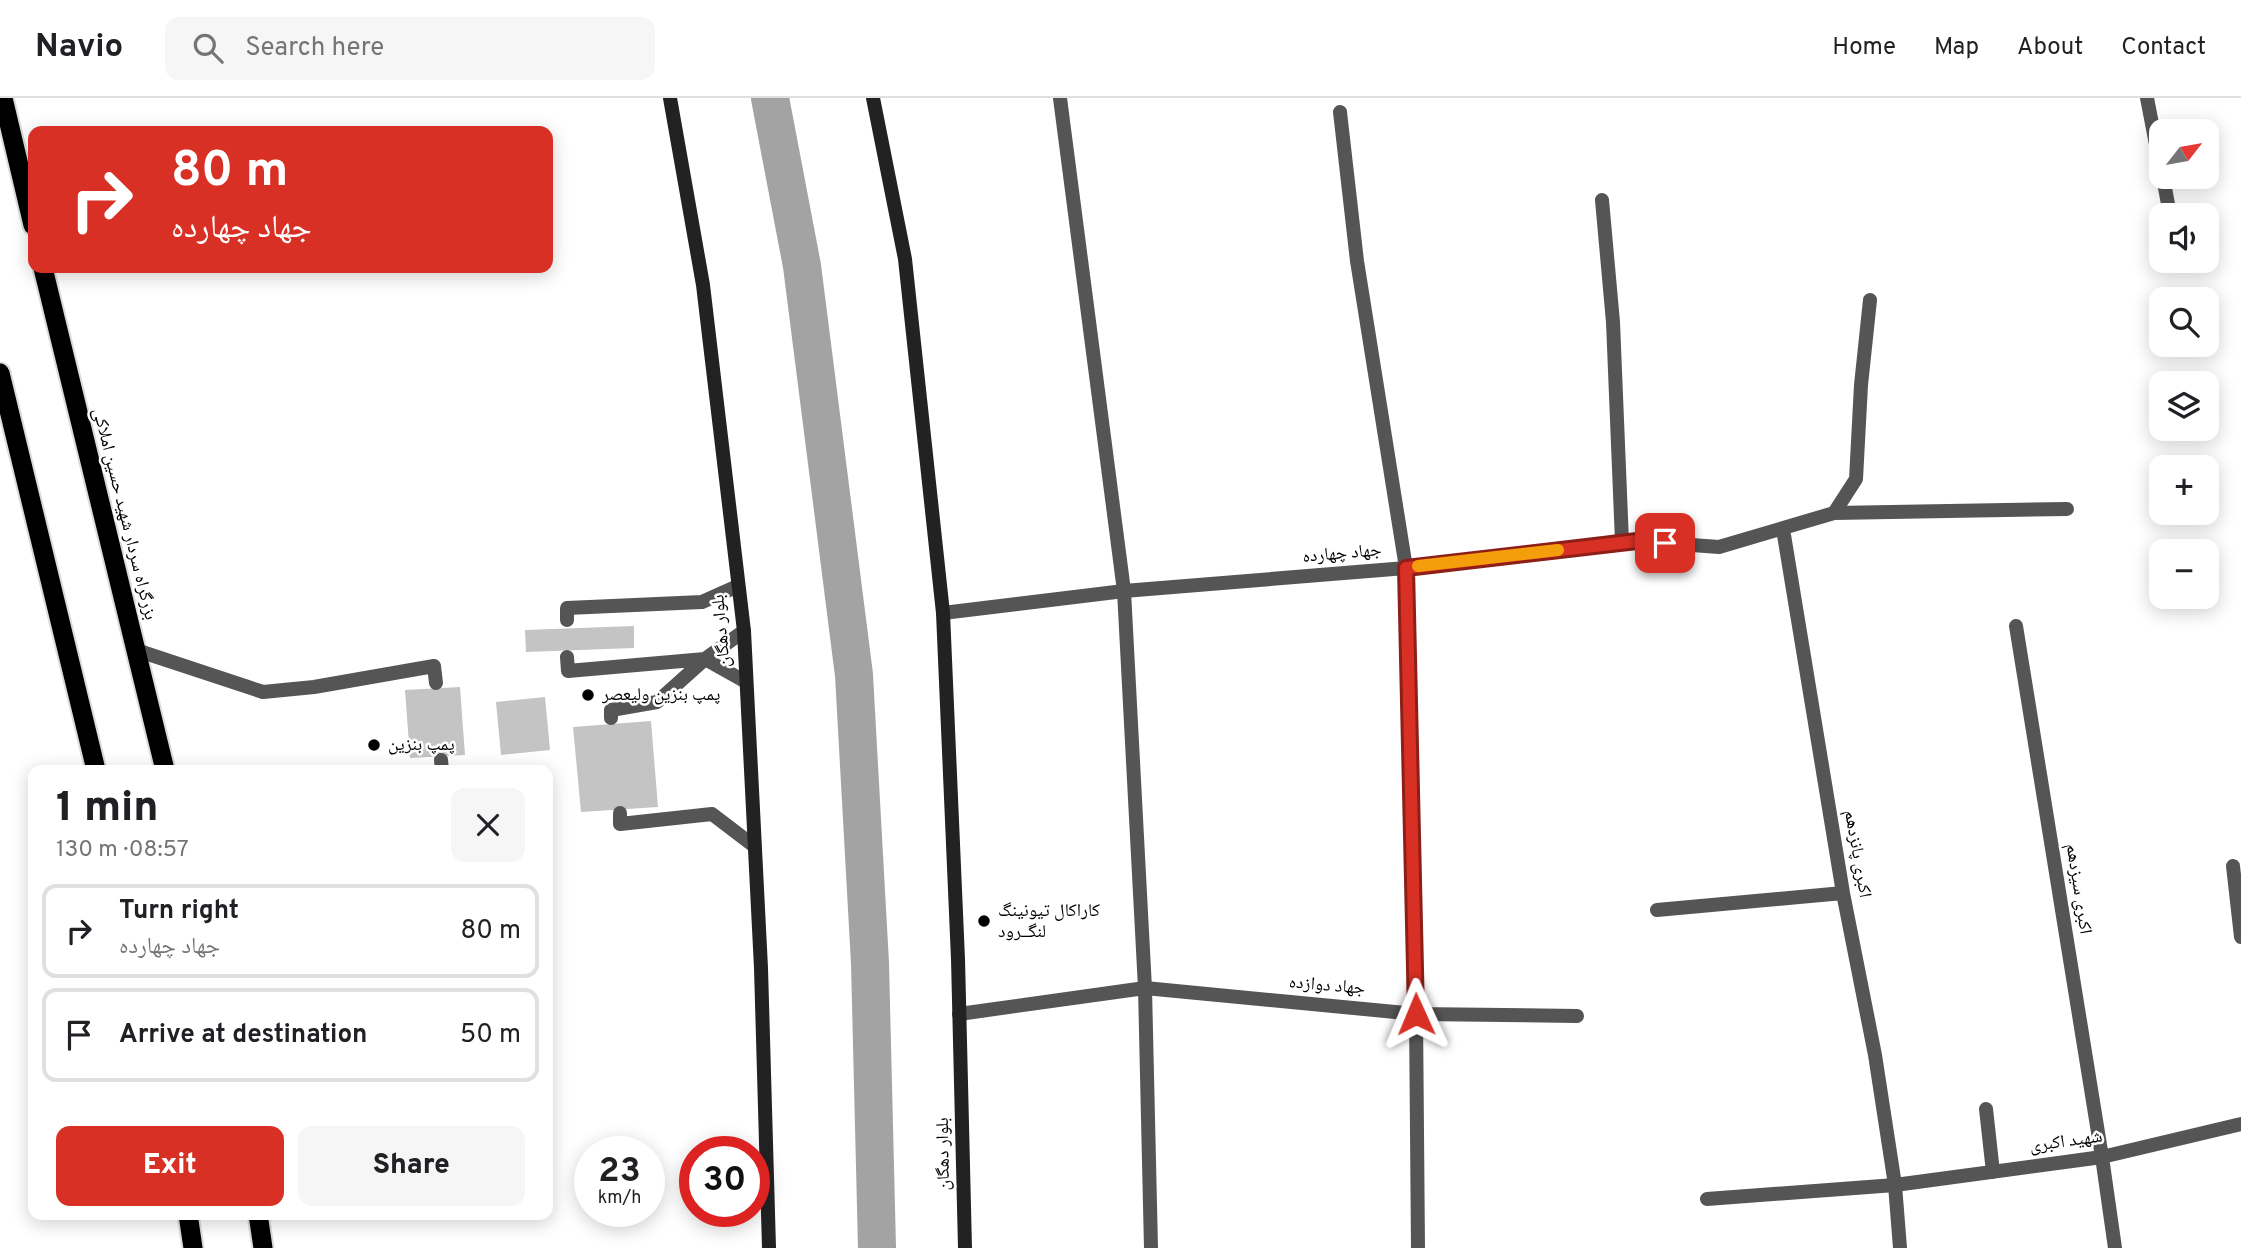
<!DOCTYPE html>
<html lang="en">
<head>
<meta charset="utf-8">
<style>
  body { margin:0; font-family:Overpass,"Noto Naskh Arabic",sans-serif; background:#f6f6f6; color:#202124; height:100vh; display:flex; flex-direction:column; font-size:26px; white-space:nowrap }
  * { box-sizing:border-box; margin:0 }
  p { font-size:23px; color:#757577 }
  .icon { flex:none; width:38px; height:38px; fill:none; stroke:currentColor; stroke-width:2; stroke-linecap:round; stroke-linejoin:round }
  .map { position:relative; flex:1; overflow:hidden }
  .side { position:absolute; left:28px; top:667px; width:525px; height:455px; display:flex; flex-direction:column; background:#fff; border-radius:14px; box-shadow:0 4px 18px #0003 }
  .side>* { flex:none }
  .banner { position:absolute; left:28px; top:28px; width:525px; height:147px; border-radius:14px; box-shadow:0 4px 18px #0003; background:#d93025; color:#fff; overflow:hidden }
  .needle { width:46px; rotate:59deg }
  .buttons { position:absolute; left:2149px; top:21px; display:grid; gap:14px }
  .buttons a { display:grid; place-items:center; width:70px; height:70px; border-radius:14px; background:#fff; box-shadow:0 4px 18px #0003; font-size:35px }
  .speed { position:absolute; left:574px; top:1038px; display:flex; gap:14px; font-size:35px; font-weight:700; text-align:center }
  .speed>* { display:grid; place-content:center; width:91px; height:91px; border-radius:50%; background:#fff; box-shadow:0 4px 18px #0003; line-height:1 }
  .speed small { font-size:18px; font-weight:400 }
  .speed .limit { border:10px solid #d22; background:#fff; color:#111 }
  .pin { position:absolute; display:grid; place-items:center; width:60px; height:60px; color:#fff; margin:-30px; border-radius:14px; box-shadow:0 4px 10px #0006 }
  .me { position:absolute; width:77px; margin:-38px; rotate:359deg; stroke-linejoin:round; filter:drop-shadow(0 0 5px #0008) }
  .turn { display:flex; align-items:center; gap:24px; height:147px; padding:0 28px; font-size:32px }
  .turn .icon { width:91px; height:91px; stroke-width:2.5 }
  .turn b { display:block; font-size:49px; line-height:60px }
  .round { display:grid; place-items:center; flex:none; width:74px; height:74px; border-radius:14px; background:#f6f6f6 }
  .headline { display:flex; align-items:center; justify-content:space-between; height:119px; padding:0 28px }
  h1 { font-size:42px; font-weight:800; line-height:52px }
  .button { display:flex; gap:14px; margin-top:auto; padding:14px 28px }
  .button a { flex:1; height:80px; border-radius:14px; background:#d93025; color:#fff; font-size:28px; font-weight:800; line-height:80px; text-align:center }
  .button a+a { background:#f6f6f6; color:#202124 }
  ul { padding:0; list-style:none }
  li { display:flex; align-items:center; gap:21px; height:94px; margin:0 14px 10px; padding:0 14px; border:4px solid #e0e0e0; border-radius:14px }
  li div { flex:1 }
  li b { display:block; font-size:26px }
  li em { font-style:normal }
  header { display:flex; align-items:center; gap:42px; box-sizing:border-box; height:98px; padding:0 35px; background:#fff; border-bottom:2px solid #e0e0e0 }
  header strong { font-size:33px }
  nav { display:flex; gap:38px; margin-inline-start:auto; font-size:24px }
  .search { width:490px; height:63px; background:#f6f6f6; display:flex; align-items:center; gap:18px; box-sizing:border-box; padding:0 24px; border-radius:14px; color:#757577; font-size:26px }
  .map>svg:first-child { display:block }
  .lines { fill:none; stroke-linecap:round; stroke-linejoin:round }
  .canal { stroke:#a3a3a3; stroke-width:38 }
  .building { fill:#c4c4c4 }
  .trunk-casing { stroke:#dbdbdb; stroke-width:23 }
  .service { stroke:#555; stroke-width:14 }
  .minor { stroke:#555; stroke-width:14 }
  .secondary { stroke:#222; stroke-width:14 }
  .trunk { stroke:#000; stroke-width:19 }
  .route-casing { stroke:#8d1f18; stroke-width:18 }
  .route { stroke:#d93025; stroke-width:12 }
  .slow { stroke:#f59e0b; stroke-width:12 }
  .poi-dot { fill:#000; stroke:#fff; stroke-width:2.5 }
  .labels { text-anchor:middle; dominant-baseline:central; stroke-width:5; stroke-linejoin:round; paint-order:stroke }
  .street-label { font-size:18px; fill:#000; stroke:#fff }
  .poi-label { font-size:18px; fill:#000; stroke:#fff; text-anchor:start }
</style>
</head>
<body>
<header>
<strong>Navio</strong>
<div class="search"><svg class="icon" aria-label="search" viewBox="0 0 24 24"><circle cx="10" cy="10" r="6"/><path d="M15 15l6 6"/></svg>Search here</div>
<nav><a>Home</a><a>Map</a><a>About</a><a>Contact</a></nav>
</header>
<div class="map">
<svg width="2241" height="1150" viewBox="0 0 2241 1150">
  <rect width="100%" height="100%" fill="#fff"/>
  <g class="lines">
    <path class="canal" d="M 770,0 L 802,168 L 854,577 L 870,865 L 877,1150"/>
  </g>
  <path class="building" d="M 634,528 L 634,550 L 526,554 L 525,532 Z
    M 460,589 L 465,657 L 410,660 L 405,592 Z
    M 545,599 L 550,652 L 501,657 L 496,604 Z
    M 651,623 L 658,709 L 581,714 L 573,629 Z"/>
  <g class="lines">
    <defs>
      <path id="trunk" d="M 3,0 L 33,127
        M 43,170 L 165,672
        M 0,275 L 96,672
        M 188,1116 L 193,1150
        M 258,1116 L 263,1150"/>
    </defs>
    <use href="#trunk" class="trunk-casing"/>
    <path class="service" d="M 1060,0 L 1124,493 L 1145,890 L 1151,1150
      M 2147,0 L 2161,72
      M 1340,14 L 1357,163 L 1406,470
      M 2163,79 L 2170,117
      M 1602,102 L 1613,224 L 1622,444
      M 567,522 L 567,510 L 702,504 L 738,488
      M 136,552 L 263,594 L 314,589 L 434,568 L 436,585
      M 567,559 L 568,573 L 705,561 L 746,584
      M 611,620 L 611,612 L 657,604 L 705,561 L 744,533
      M 441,662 L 442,672
      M 620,715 L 620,726 L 712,716 L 754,748
      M 1707,1101 L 1895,1087"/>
    <path class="minor" d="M 1834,415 L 2067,411
      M 1783,431 L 1843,795 L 1875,957 L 1895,1087 L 1900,1150
      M 943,515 L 1124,493 L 1406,470 L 1637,443 L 1719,449 L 1834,415 L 1856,381 L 1861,287 L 1870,202
      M 2016,528 L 2102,1059 L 2115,1150
      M 2233,768 L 2241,839
      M 1657,812 L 1843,795
      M 959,916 L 1145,890 L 1416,916 L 1406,470
      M 1986,1011 L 1993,1074
      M 1895,1087 L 2102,1059 L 2241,1026
      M 1418,1150 L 1416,916 L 1577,918"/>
    <path class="secondary" d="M 670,0 L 703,187 L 744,533 L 761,870 L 769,1150
      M 873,0 L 905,161 L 943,515 L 958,861 L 965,1150"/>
    <use href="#trunk" class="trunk"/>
  </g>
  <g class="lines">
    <defs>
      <path id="route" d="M 1416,916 L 1406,470 L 1637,443 L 1665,445"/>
    </defs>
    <use href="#route" class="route-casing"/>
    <use href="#route" class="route"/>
    <path class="slow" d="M 1418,468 L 1558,452"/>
  </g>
  <g class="poi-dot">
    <circle cx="588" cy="597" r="7"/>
    <circle cx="374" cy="647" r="7"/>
    <circle cx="984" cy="823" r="7"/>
  </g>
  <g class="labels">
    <g class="street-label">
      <text transform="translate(124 416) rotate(76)">بزرگراه سردار شهید حسین املاکی</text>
      <text transform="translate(1342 456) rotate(-5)">جهاد چهارده</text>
      <text transform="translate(722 533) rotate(-95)">بلوار دهگان</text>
      <text transform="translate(1857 756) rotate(80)">اکبری پانزدهم</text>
      <text transform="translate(2078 791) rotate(81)">اکبری سیزدهم</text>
      <text transform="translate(1327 888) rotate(5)">جهاد دوازده</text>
      <text transform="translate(2066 1044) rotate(-8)">شهید اکبری</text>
      <text transform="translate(944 1056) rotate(-91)">بلوار دهگان</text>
    </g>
    <g class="poi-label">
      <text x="602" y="597">پمپ بنزین ولیعصر</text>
      <text x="388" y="647">پمپ بنزین</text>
      <text x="998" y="813">کاراکال تیونینگ<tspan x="998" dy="21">لنگــرود</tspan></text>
    </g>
  </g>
</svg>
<div class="buttons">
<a><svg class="needle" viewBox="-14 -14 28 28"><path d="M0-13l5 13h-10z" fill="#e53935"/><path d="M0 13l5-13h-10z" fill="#757577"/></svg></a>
<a><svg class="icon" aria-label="sound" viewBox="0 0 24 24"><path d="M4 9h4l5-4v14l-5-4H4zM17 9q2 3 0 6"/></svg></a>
<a><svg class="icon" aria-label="search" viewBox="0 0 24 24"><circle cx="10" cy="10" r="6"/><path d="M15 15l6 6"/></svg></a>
<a><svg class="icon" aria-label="layers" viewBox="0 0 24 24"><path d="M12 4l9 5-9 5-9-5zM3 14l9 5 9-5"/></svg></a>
<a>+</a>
<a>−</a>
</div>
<div class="speed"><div>23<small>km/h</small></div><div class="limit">30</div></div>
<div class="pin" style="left:1665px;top:445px;background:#d93025"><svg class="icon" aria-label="arrive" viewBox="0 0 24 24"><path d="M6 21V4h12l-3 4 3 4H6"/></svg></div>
<svg class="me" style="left:1416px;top:916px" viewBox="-20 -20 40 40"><path d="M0-17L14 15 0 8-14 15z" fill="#d93025" stroke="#fff" stroke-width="4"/></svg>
<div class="banner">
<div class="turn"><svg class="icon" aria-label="right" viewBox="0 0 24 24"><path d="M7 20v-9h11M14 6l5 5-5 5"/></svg><div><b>80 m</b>جهاد چهارده</div></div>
</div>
<section class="side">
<div class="headline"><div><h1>1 min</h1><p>130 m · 08:57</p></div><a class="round"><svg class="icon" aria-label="close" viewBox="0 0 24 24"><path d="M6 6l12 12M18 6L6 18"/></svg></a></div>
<ul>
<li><svg class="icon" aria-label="right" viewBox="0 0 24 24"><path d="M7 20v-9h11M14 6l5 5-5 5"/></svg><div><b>Turn right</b><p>جهاد چهارده</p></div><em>80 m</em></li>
<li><svg class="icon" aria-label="arrive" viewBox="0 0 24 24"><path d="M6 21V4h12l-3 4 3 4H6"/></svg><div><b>Arrive at destination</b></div><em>50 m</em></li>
</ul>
<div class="button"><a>Exit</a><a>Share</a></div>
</section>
</div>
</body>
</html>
